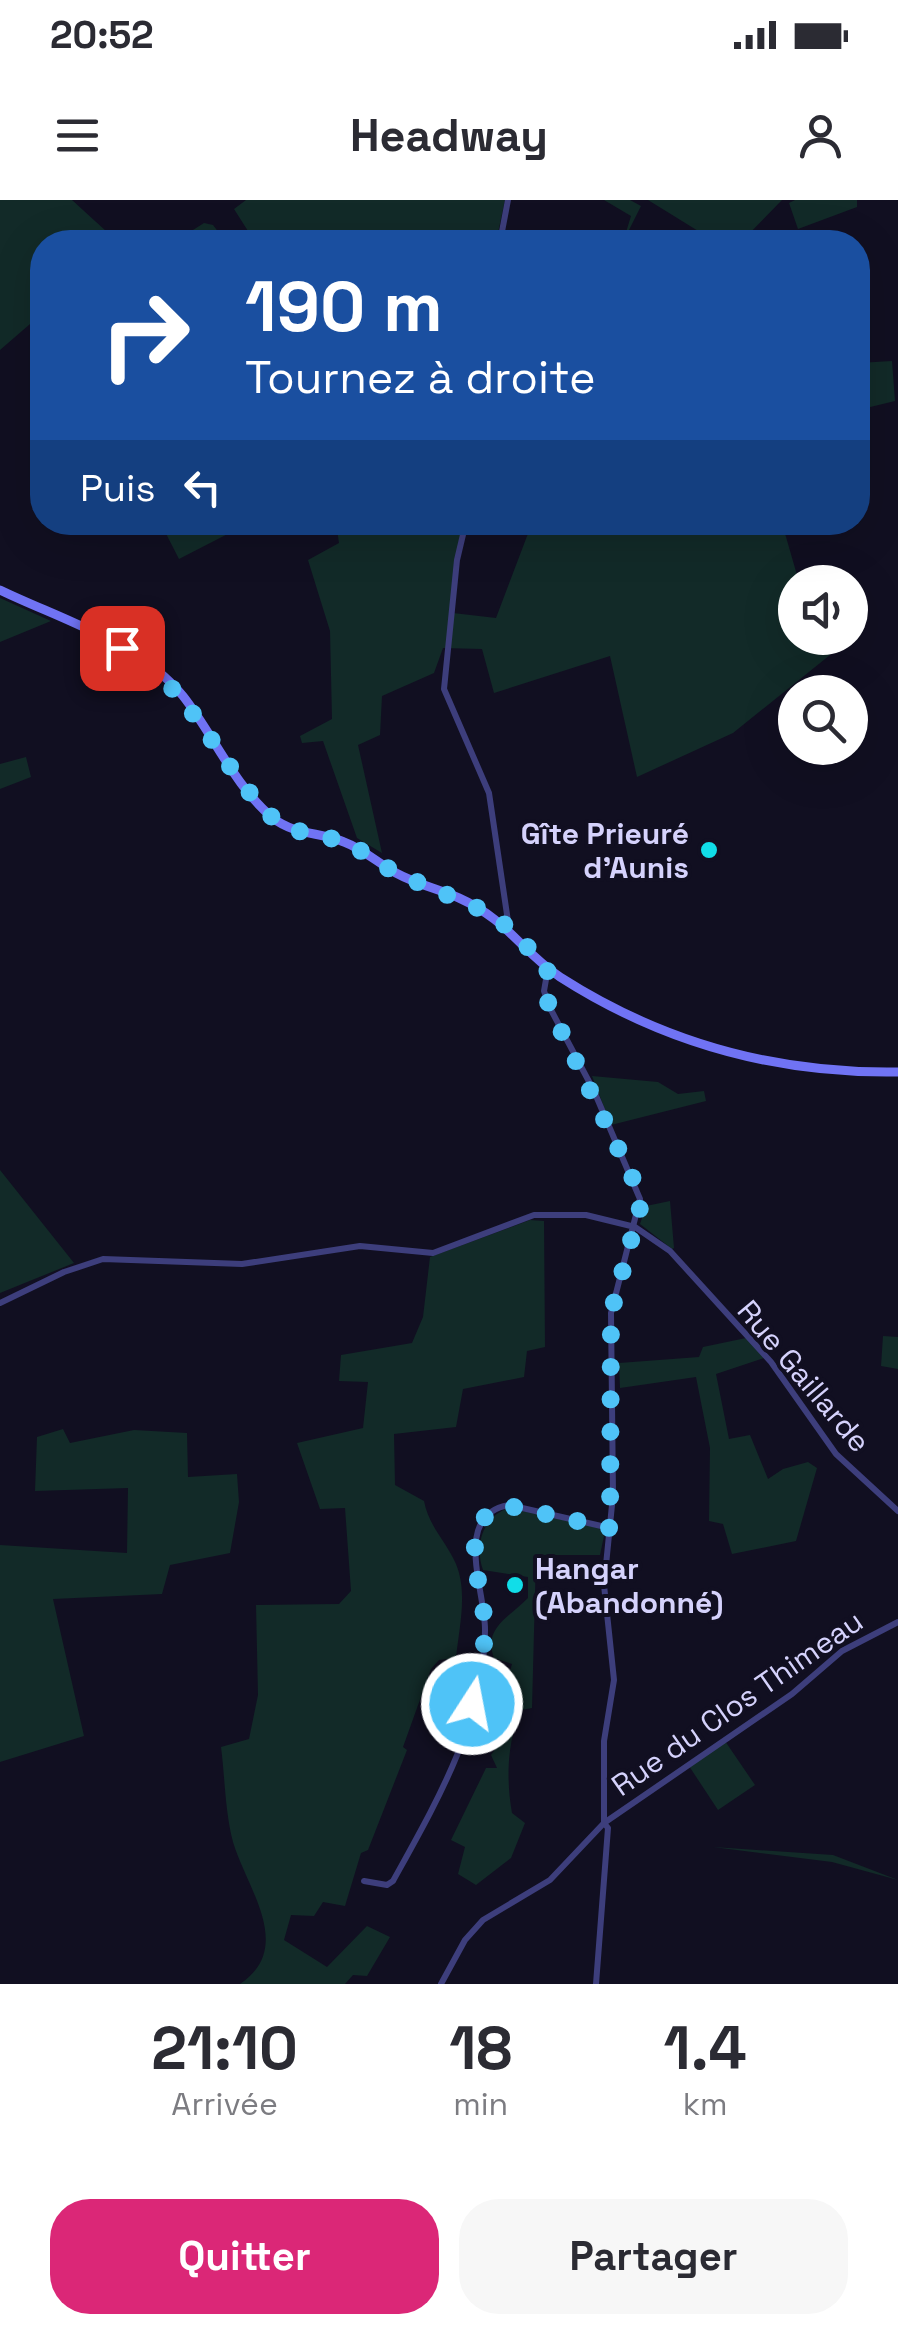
<!DOCTYPE html>
<html lang="fr">
<head>
<meta charset="utf-8">
<style>
  body { margin:0; font-family:"Space Grotesk",sans-serif; background:#f7f7f7; color:#2b2b33; height:100vh; display:flex; flex-direction:column; font-size:38px; white-space:nowrap }
  * { box-sizing:border-box; margin:0 }
  p { font-size:32px; color:#7c7c81 }
  .icon { flex:none; width:55px; height:55px; fill:none; stroke:currentColor; stroke-width:2; stroke-linecap:round; stroke-linejoin:round }
  .map { position:relative; height:1784px; overflow:hidden }
  .panel { display:flex; flex-direction:column; background:#fff; flex:1 }
  .panel>* { flex:none }
  .guide { position:absolute; left:30px; top:30px; width:840px; height:305px; border-radius:40px; box-shadow:0 10px 40px #0002; background:#1a4fa0; color:#fff; overflow:hidden }
  .controls { position:absolute; left:778px; top:365px; display:grid; gap:20px }
  .controls a { display:grid; place-items:center; width:90px; height:90px; border-radius:50%; background:#fff; box-shadow:0 10px 40px #0002; font-size:50px }
  .pin { position:absolute; display:grid; place-items:center; width:85px; height:85px; color:#fff; margin:-42px; border-radius:20px; box-shadow:0 5px 15px #0006 }
  .me { position:absolute; width:110px; margin:-55px; rotate:11deg; stroke-linejoin:round; filter:drop-shadow(0 0 8px #0008) }
  .turn { display:flex; align-items:center; gap:35px; height:210px; padding:0 50px; font-size:45px }
  .turn .icon { width:130px; height:130px; stroke-width:2.5 }
  .turn b { display:block; font-size:70px; line-height:85px }
  .then { display:flex; align-items:center; height:95px; padding:0 50px; background:#0003; gap:20px; font-size:38px }
  .eta { display:flex; justify-content:space-evenly; align-items:center; height:170px; text-align:center }
  .eta b { font-size:60px; font-weight:700; line-height:70px }
  .button { display:flex; gap:20px; margin-top:auto; padding:20px 50px }
  .button a { flex:1; height:115px; border-radius:40px; background:#db2777; color:#fff; font-size:40px; font-weight:700; line-height:115px; text-align:center }
  .button a+a { background:#f7f7f7; color:#2b2b33 }
  .status { display:flex; justify-content:space-between; align-items:center; height:70px; padding:0 50px; background:#fff; direction:ltr }
  .status svg { height:28px; fill:currentColor }
  header { display:flex; justify-content:space-between; align-items:center; height:130px; padding:0 50px; background:#fff; font-size:45px; font-weight:700 }
  .map>svg:first-child { display:block }
  .green { fill:#122a28 }
  .lines { fill:none; stroke-linecap:round; stroke-linejoin:round }
  .street { stroke:#3d3e7c; stroke-width:6 }
  .secondary { stroke:#7073f4; stroke-width:9 }
  .route { stroke:#4fc3f7; stroke-width:18; stroke-dasharray:0 32.4 }
  .poi-dot { fill:#11dde8; stroke:#110f21; stroke-width:4 }
  .labels { text-anchor:middle; dominant-baseline:central; stroke-width:8; stroke-linejoin:round; paint-order:stroke }
  .poi-label { font-size:30px; font-weight:bold; fill:#d5d2fc; stroke:#110f21; text-anchor:end }
  .street-label { font-size:30px; fill:#d5d2fc; stroke:#110f21 }
</style>
</head>
<body>
<div class="status"><b>20:52</b><svg viewBox="0 0 49 12"><path d="M0 12V9h3v3zM5 12V6h3v6zM10 12V3h3v9zM15 12V0h3v12zM26 1h20v11H26zM47 4h2v5h-2z"/></svg></div>
<header><svg class="icon" aria-label="menu" viewBox="0 0 24 24"><path d="M4 6h16M4 12h16M4 18h16"/></svg>Headway<svg class="icon" aria-label="person" viewBox="0 0 24 24"><circle cx="12" cy="8" r="4"/><path d="M4 21q1-7 8-7t8 7"/></svg></header>
<div class="map">
<svg width="898" height="1784" viewBox="0 0 898 1784">
  <rect width="100%" height="100%" fill="#110f21"/>
  <path class="green" d="M 0,0 L 72,0 L 118,42 L 42,42 L 42,122 L 37,118 L 0,150 Z
    M 246,0 L 505,0 L 496,42 L 255,42 L 234,9 Z
    M 604,0 L 630,0 L 641,6 L 623,42 L 631,16 Z
    M 648,0 L 782,0 L 741,42 L 716,42 Z
    M 795,0 L 857,0 L 857,7 L 798,29 L 789,3 Z
    M 204,23 L 213,25 L 226,42 L 174,42 Z
    M 892,161 L 895,201 L 858,210 L 858,163 Z
    M 160,322 L 249,322 L 249,323 L 179,359 Z
    M 336,323 L 463,323 L 453,413 L 496,418 L 532,323 L 782,323 L 799,382 L 795,382 L 795,438 L 822,438 L 830,455 L 733,533 L 637,577 L 610,456 L 494,493 L 482,449 L 443,448 L 434,473 L 382,496 L 380,535 L 358,545 L 382,653 L 357,638 L 323,541 L 302,543 L 300,536 L 332,519 L 330,431 L 308,360 L 339,343 Z
    M 0,398 L 51,421 L 0,442 Z
    M 26,557 L 31,577 L 0,589 L 0,564 Z
    M 592,876 L 658,882 L 678,894 L 704,891 L 706,901 L 611,925 Z
    M 0,970 L 74,1063 L 0,1093 Z
    M 670,1001 L 674,1048 L 672,1049 L 640,1024 L 646,1006 Z
    M 530,1020 L 544,1021 L 545,1147 L 527,1151 L 524,1177 L 463,1189 L 456,1227 L 394,1234 L 395,1285 L 424,1301 C 429,1327 446,1341 456,1364 C 468,1393 459,1428 456,1458 L 439,1460 L 431,1469 L 403,1547 L 407,1550 L 368,1650 L 361,1653 L 345,1706 L 323,1702 L 314,1716 L 291,1715 L 284,1740 L 327,1767 L 367,1726 L 390,1737 L 367,1776 L 353,1775 L 345,1784 L 240,1784 C 295,1747 247,1689 233,1642 C 225,1612 225,1578 221,1547 L 249,1539 L 258,1495 L 256,1405 L 339,1404 L 351,1391 L 345,1308 L 320,1309 L 297,1243 L 363,1228 L 368,1182 L 339,1181 L 341,1155 L 412,1143 L 423,1117 L 430,1057 Z
    M 883,1136 L 898,1137 L 898,1169 L 881,1166 Z
    M 746,1138 L 767,1157 L 716,1174 L 729,1239 L 750,1235 L 768,1279 L 783,1269 L 808,1262 L 817,1268 L 796,1341 L 732,1354 L 723,1324 L 709,1321 L 710,1248 L 696,1177 L 620,1188 L 619,1163 L 699,1157 L 703,1147 Z
    M 63,1229 L 70,1243 L 134,1230 L 187,1233 L 188,1277 L 237,1274 L 239,1302 L 230,1353 L 170,1365 L 162,1394 L 53,1399 L 84,1536 L 0,1562 L 0,1345 L 127,1353 L 128,1288 L 35,1291 L 37,1237 Z
    M 509,1308 L 599,1328 L 604,1336 L 600,1355 L 536,1355 L 532,1508 L 521,1510 C 507,1542 506,1579 512,1613 L 525,1623 L 511,1658 L 476,1685 L 458,1674 L 465,1647 L 451,1640 L 486,1568 L 497,1568 L 491,1555 L 508,1531 L 496,1520 L 512,1464 L 494,1458 C 482,1428 511,1416 528,1398 L 528,1377 L 483,1370 C 474,1345 483,1316 509,1308 Z
    M 725,1541 L 755,1585 L 718,1610 L 689,1566 Z
    M 713,1647 L 833,1655 L 898,1680 L 832,1662 Z"/>
  <g class="lines">
    <path class="street" d="M 500,42 L 508,0
      M 466,322 L 457,360 L 444,489 L 489,593 L 509,728
      M 548,768 L 544,791 L 550,808 L 594,891 L 640,999 L 611,1113 L 613,1295 L 604,1385 L 614,1480 L 604,1541 L 604,1623 L 608,1628 L 596,1784
      M 0,1103 L 64,1072 L 103,1059 L 242,1064 L 360,1046 L 433,1053 L 534,1015 L 586,1015 L 635,1027 L 670,1051 L 771,1162 L 836,1254 L 898,1311
      M 364,1681 L 387,1685 L 393,1681 C 435,1605 484,1522 485,1431 C 486,1392 451,1315 509,1305 L 610,1328
      M 441,1784 L 465,1740 L 483,1720 L 550,1680 L 604,1623 L 792,1494 L 842,1451 L 898,1422"/>
    <path class="secondary" d="M 0,390 C 60,419 139,442 183,496 C 213,534 235,587 273,618 C 294,635 320,632 344,642 C 363,649 378,663 396,673 C 416,684 438,689 459,698 C 508,720 521,751 560,777 C 663,843 777,874 898,872"/>
  </g>
  <g class="lines">
    <path class="route" d="M 122,448 C 196,491 215,562 273,618 L 294,630 L 347,642 L 394,672 L 487,712 L 509,728 L 548,768 L 544,790 L 550,808 L 636,985 L 640,1008 L 611,1113 L 610,1328 L 509,1306 C 448,1315 488,1395 485,1435 C 483,1458 476,1482 472,1504"/>
  </g>
  <g class="poi-dot">
    <circle cx="709" cy="650" r="10"/>
    <circle cx="515" cy="1385" r="10"/>
  </g>
  <g class="labels">
    <g class="poi-label">
      <text x="689" y="633">Gîte Prieuré<tspan x="689" dy="34">d'Aunis</tspan></text>
      <text x="535" y="1368" text-anchor="start">Hangar<tspan x="535" dy="34">(Abandonné)</tspan></text>
    </g>
    <g class="street-label">
      <text transform="translate(804 1176) rotate(50)">Rue Gaillarde</text>
      <text transform="translate(737 1503) rotate(-35)">Rue du Clos Thimeau</text>
    </g>
  </g>
</svg>
<div class="controls">
<a><svg class="icon" aria-label="sound" viewBox="0 0 24 24"><path d="M4 9h4l5-4v14l-5-4H4zM17 9q2 3 0 6"/></svg></a>
<a><svg class="icon" aria-label="search" viewBox="0 0 24 24"><circle cx="10" cy="10" r="6"/><path d="M15 15l6 6"/></svg></a>
</div>
<div class="pin" style="left:122px;top:448px;background:#d93025"><svg class="icon" aria-label="arrive" viewBox="0 0 24 24"><path d="M6 21V4h12l-3 4 3 4H6"/></svg></div>
<svg class="me" style="left:472px;top:1504px" viewBox="-20 -20 40 40"><circle r="17" fill="#4fc3f7" stroke="#fff" stroke-width="3"/><path d="M0-11L8 9 0 5-8 9z" fill="#fff"/></svg>
<div class="guide">
<div class="turn"><svg class="icon" aria-label="right" viewBox="0 0 24 24"><path d="M7 20v-9h11M14 6l5 5-5 5"/></svg><div><b>190 m</b>Tournez à droite</div></div>
<div class="then">Puis<svg class="icon" aria-label="left" viewBox="0 0 24 24"><path d="M17 20v-9H6M10 6l-5 5 5 5"/></svg></div>
</div>
</div>
<section class="panel">
<div class="eta">
<div><b>21:10</b><p>Arrivée</p></div>
<div><b>18</b><p>min</p></div>
<div><b>1.4</b><p>km</p></div>
</div>
<div class="button"><a>Quitter</a><a>Partager</a></div>
</section>
</body>
</html>
